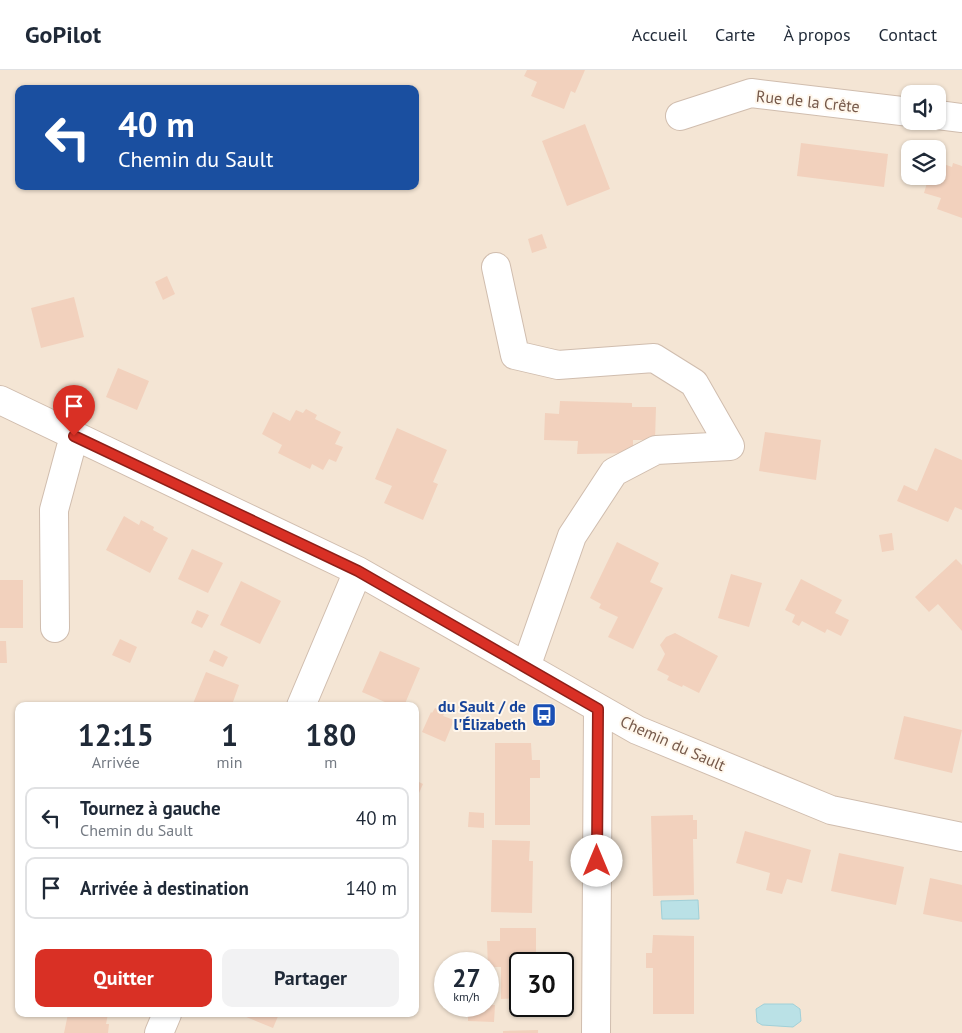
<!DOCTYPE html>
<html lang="fr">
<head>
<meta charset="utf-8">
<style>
  body { margin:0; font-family:"PT Sans",sans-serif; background:#f2f2f3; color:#1f2937; height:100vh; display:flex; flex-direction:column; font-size:19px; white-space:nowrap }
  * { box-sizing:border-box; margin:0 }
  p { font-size:16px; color:#747a83 }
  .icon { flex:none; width:28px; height:28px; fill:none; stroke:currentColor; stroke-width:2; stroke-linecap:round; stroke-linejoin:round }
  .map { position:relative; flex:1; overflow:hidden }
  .side { position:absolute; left:15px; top:632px; width:404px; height:315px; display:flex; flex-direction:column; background:#fff; border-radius:10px; box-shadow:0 1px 4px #0004 }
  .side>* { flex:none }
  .top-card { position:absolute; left:15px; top:15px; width:404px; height:105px; border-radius:10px; box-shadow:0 1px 4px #0004; background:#1a4fa0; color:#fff; overflow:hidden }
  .tools { position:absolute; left:901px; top:15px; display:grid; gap:10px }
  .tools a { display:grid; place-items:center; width:45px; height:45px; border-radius:10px; background:#fff; box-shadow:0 1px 4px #0004; font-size:25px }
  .speed { position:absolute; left:434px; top:882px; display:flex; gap:10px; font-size:25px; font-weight:700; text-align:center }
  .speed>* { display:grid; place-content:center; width:65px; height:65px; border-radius:50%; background:#fff; box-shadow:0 1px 4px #0004; line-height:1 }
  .speed small { font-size:12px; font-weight:400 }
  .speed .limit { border:2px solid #111; border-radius:8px; background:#fff; color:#111 }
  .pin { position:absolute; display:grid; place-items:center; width:42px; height:42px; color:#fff; margin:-51px -21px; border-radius:50% 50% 50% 0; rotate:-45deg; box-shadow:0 0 5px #0007 }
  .pin .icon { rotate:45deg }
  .me { position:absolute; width:55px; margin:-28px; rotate:0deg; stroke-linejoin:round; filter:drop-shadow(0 0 4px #0008) }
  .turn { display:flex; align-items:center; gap:18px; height:105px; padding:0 20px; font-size:22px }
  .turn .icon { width:65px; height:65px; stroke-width:2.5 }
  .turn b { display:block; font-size:35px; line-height:42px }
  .eta { display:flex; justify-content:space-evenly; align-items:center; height:85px; text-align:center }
  .eta b { font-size:30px; font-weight:700; line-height:35px }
  .primary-button { display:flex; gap:10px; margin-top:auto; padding:10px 20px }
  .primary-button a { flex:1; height:58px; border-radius:10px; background:#d93025; color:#fff; font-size:20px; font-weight:700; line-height:58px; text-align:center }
  .primary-button a+a { background:#f2f2f3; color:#1f2937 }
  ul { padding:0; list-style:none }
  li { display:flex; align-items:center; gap:15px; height:62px; margin:0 10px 8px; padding:0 10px; border:2px solid #e0e1e3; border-radius:10px }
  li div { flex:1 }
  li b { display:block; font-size:19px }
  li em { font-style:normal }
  header { display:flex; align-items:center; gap:30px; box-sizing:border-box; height:70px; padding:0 25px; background:#fff; border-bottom:1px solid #e0e1e3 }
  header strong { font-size:24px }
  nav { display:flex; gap:28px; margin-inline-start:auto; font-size:18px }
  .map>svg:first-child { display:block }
  .residential { fill:#f4e5d4; fill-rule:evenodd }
  .water { fill:#bae1e6; stroke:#a0d0d8 }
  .building { fill:#f2d1bd }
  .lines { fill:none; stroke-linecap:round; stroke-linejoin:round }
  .minor-casing { stroke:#d0bdae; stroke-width:30 }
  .minor { stroke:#fff; stroke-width:28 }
  .route-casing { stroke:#8d1f18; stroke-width:12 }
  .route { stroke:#d93025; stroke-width:9 }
  .labels { text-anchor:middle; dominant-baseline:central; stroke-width:4; stroke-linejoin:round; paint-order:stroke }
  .street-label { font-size:16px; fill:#76594a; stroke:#fff7ec }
  .transit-label { font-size:16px; font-weight:bold; fill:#164399; stroke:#fff7ec; text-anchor:end }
</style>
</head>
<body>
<header>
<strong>GoPilot</strong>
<nav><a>Accueil</a><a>Carte</a><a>À propos</a><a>Contact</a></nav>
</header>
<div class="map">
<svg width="962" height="963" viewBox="0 0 962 963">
  <rect width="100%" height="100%" fill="#fcf3e6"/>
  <path class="residential" d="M 0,0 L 962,0 L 962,963 L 0,963 ZM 19,19 L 415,19 L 415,116 L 19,116 ZM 910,24 L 938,24 L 938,51 L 910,51 ZM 910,79 L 938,79 L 938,106 L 910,106 ZM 19,636 L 415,636 L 415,944 L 19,944 ZM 445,894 L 488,894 L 488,936 L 445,936 ZM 520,894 L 562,894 L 562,936 L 520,936 Z"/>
  <path class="water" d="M 698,830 L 699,849 L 662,849 L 661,831 Z
    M 764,934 L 793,934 L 800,939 L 801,951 L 793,957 L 762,955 L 757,952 L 756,939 Z"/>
  <path class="building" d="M 527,0 L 585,0 L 575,23 L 571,21 L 564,39 L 531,26 L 537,12 L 524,6 Z
    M 585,54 L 610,119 L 567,136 L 542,71 Z
    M 801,73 L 888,84 L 884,117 L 797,106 Z
    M 938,92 L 952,97 L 953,93 L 962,96 L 962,148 L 937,139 L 941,128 L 924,123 L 929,106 L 938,106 Z
    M 542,164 L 547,178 L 532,183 L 528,169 Z
    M 167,206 L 175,224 L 163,230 L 155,212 Z
    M 74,227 L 84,267 L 41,278 L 31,238 Z
    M 118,298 L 149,311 L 137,340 L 106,327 Z
    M 560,331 L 632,333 L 632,337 L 656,337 L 655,370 L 633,370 L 633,383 L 577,384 L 578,371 L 544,370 L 545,343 L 559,344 Z
    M 306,339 L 317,345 L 315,349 L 341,362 L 335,374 L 343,377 L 336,392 L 329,389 L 323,400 L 312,394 L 310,399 L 278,383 L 282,375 L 262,364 L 273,342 L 290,351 L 296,340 L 303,343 Z
    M 397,358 L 447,380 L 433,412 L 438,414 L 423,450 L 384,433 L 392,416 L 375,409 Z
    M 765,362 L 821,370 L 816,410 L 759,401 Z
    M 935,378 L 962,390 L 962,440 L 955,437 L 948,452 L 897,431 L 904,415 L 917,421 Z
    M 124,446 L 139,455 L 141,450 L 154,457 L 153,460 L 168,468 L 150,503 L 106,480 Z
    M 892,463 L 894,480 L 882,482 L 879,465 Z
    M 617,472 L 659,493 L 650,512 L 663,518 L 633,579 L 608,567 L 618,547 L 599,538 L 601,534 L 590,528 Z
    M 192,479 L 223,493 L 208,523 L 178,509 Z
    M 956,489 L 962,495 L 962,561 L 938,534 L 929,542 L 915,527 Z
    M 731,504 L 762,513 L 749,557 L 718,548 Z
    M 801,509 L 842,530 L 835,543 L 849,550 L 841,566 L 827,559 L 825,563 L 802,551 L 799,556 L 792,552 L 795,545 L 785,540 Z
    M 0,510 L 23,510 L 23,558 L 0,558 Z
    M 241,511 L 281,531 L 260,574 L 220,555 Z
    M 197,540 L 209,545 L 202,558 L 191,553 Z
    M 675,563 L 718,586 L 699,623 L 683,615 L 682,617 L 667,610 L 669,606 L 657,600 L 665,584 L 660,575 L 666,567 Z
    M 120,569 L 137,577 L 130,593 L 112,585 Z
    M 0,571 L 6,571 L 7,593 L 0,593 Z
    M 214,580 L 228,587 L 223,597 L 209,591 Z
    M 380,581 L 420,598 L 404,636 L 394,636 L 362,622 Z
    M 206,602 L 239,615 L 233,632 L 235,633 L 234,636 L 192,636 Z
    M 435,638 L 445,642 L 443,646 L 454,650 L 445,672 L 422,662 L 431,642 L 432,643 Z
    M 904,646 L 962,660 L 952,703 L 894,689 Z
    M 495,673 L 531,673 L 532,690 L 540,690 L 540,708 L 530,708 L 530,755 L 495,755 Z
    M 415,710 L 423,714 L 415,732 Z
    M 469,742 L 484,743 L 484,758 L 468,757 Z
    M 693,745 L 693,750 L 697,750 L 697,769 L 693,769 L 694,825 L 653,826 L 651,746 Z
    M 745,761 L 811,780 L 802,813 L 787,809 L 782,824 L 766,820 L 770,803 L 736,793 Z
    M 492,770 L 530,771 L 529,791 L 533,791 L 532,843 L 491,842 Z
    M 839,783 L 904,797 L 896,835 L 831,821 Z
    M 930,808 L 962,815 L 962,852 L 923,844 Z
    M 500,858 L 536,858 L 536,894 L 520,894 L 520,928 L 501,929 L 501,897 L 488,897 L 487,871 L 500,871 Z
    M 653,865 L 694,866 L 694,944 L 653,944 L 653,898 L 646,898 L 646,883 L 652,883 Z
    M 488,935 L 495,935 L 494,952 L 468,951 L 468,936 L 488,936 Z
    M 68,944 L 108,944 L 106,954 L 109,954 L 108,963 L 64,963 Z
    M 239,944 L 279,944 L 273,958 Z
    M 538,960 L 538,963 L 503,963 L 503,961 Z"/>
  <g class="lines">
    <defs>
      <path id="minor" d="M 938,45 L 962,48
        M 680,46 L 751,23 L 910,42
        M 496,197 L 515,285 L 558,295 L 654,288 L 694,313 L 730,376 L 656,380 L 614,402 L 572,466 L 526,597
        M 0,330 L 358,501 L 637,660 L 831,740 L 962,767
        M 55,558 L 54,440 L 74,366
        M 301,636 L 358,501
        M 159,963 L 167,944
        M 596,963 L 598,639"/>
    </defs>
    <use href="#minor" class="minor-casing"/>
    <use href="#minor" class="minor"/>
  </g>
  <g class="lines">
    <defs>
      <path id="route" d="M 74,366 L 358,501 L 598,639 L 597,791"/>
    </defs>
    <use href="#route" class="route-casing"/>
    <use href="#route" class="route"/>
  </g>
  <defs>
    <symbol id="bus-square" viewBox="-11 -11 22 22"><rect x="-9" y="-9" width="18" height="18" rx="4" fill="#1a4fb4" stroke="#fff7ec"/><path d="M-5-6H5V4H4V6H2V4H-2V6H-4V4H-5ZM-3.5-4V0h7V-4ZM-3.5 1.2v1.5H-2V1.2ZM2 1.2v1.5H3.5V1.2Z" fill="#fff"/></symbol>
  </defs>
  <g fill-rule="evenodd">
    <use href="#bus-square" x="530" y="631" width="28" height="28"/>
  </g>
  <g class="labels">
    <g class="street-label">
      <text transform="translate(808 31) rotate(6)">Rue de la Crête</text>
      <text transform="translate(673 673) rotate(24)">Chemin du Sault</text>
    </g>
    <g class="transit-label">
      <text x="526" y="636">du Sault / de<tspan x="526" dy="18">l'Élizabeth</tspan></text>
    </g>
  </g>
</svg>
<div class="tools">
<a><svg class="icon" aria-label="sound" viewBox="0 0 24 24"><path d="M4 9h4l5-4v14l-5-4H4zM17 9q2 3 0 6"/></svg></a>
<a><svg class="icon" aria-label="layers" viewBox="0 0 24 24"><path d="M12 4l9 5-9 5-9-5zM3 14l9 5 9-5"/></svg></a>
</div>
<div class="speed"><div>27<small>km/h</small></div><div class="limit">30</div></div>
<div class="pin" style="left:74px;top:366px;background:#d93025"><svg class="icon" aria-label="arrive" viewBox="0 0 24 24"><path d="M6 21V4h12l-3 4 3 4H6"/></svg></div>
<svg class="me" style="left:597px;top:791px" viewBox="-20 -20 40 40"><circle r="19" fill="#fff"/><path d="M0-13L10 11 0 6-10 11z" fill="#d93025"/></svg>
<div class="top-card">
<div class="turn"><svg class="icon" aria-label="left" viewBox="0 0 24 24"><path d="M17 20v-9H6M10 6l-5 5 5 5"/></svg><div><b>40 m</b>Chemin du Sault</div></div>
</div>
<section class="side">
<div class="eta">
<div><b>12:15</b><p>Arrivée</p></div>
<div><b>1</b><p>min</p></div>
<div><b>180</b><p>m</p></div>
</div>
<ul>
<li><svg class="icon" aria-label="left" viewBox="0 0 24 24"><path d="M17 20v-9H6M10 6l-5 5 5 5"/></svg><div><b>Tournez à gauche</b><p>Chemin du Sault</p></div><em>40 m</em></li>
<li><svg class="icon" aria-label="arrive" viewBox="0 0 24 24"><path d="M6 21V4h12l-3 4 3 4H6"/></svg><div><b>Arrivée à destination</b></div><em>140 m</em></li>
</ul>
<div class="primary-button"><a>Quitter</a><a>Partager</a></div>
</section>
</div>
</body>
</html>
